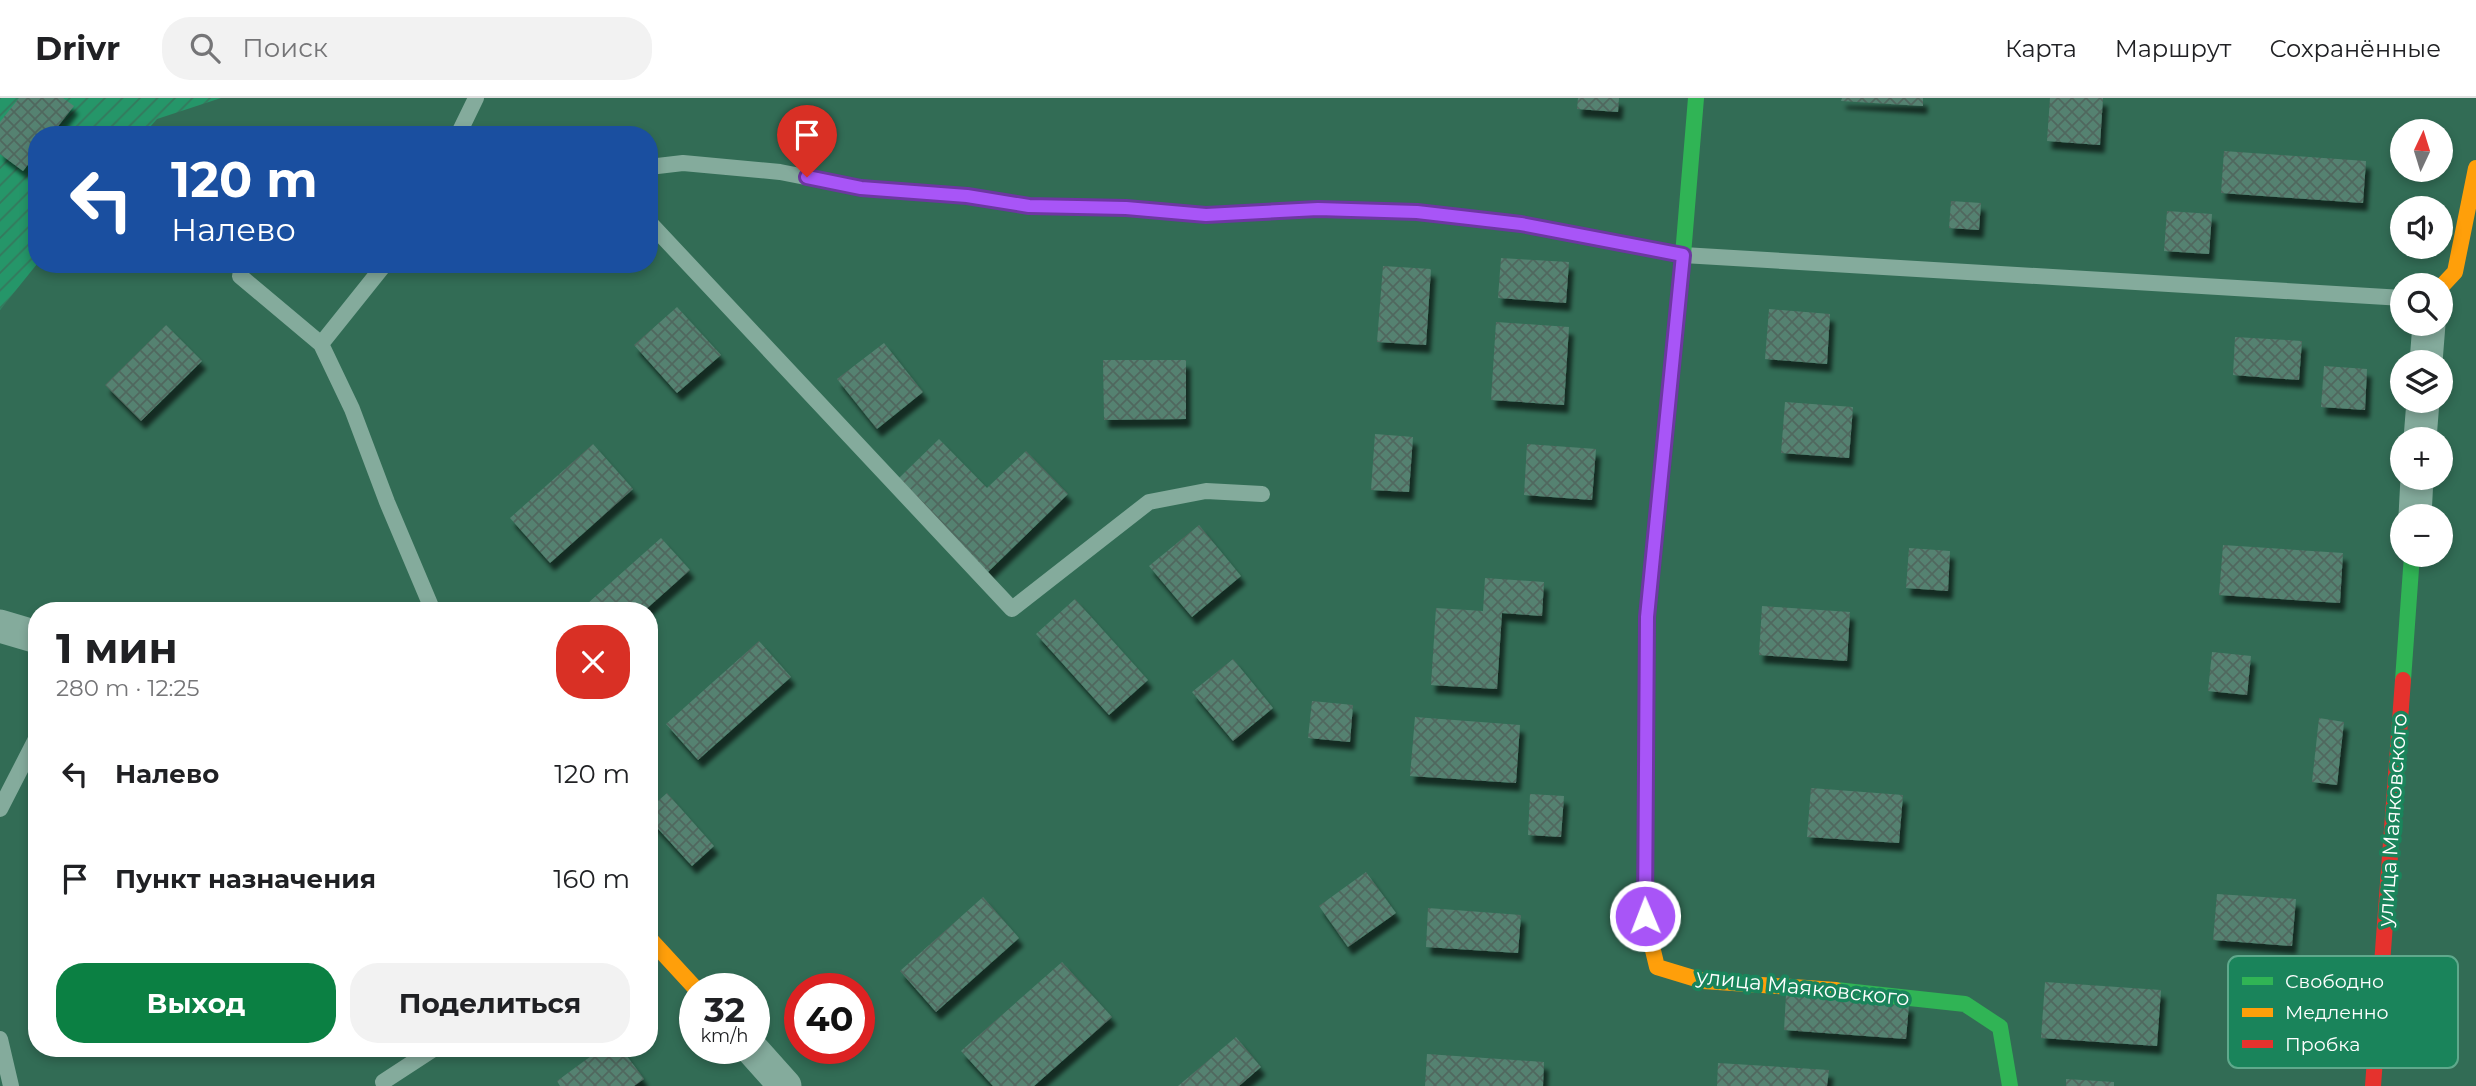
<!DOCTYPE html>
<html lang="ru">
<head>
<meta charset="utf-8">
<style>
  body { margin:0; font-family:Montserrat,sans-serif; background:#f2f2f2; color:#202124; height:100vh; display:flex; flex-direction:column; font-size:26px; white-space:nowrap }
  * { box-sizing:border-box; margin:0 }
  p { font-size:23px; color:#757577 }
  .icon { flex:none; width:38px; height:38px; fill:none; stroke:currentColor; stroke-width:2; stroke-linecap:round; stroke-linejoin:round }
  .map { position:relative; flex:1; overflow:hidden }
  .drawer { position:absolute; left:28px; top:504px; width:630px; height:455px; display:flex; flex-direction:column; background:#fff; border-radius:28px; box-shadow:0 4px 10px #0003 }
  .drawer>* { flex:none }
  .hud { position:absolute; left:28px; top:28px; width:630px; height:147px; border-radius:28px; box-shadow:0 4px 10px #0003; background:#1a4fa0; color:#fff; overflow:hidden }
  .needle { width:46px; rotate:4deg }
  .tools { position:absolute; left:2390px; top:21px; display:grid; gap:14px }
  .tools a { display:grid; place-items:center; width:63px; height:63px; border-radius:50%; background:#fff; box-shadow:0 4px 10px #0003; font-size:35px }
  .speed { position:absolute; left:679px; top:875px; display:flex; gap:14px; font-size:35px; font-weight:700; text-align:center }
  .speed>* { display:grid; place-content:center; width:91px; height:91px; border-radius:50%; background:#fff; box-shadow:0 4px 10px #0003; line-height:1 }
  .speed small { font-size:18px; font-weight:400 }
  .speed .limit { border:10px solid #d22; background:#fff; color:#111 }
  .pin { position:absolute; display:grid; place-items:center; width:60px; height:60px; color:#fff; margin:-72px -30px; border-radius:50% 50% 50% 0; rotate:-45deg; box-shadow:0 0 7px #0007 }
  .pin .icon { rotate:45deg }
  .me { position:absolute; width:77px; margin:-38px; rotate:359deg; stroke-linejoin:round; filter:drop-shadow(0 0 5px #0008) }
  .turn { display:flex; align-items:center; gap:24px; height:147px; padding:0 28px; font-size:32px }
  .turn .icon { width:91px; height:91px; stroke-width:2.5 }
  .turn b { display:block; font-size:49px; line-height:60px }
  .round { display:grid; place-items:center; flex:none; width:74px; height:74px; border-radius:28px; background:#f2f2f2 }
  .headline { display:flex; align-items:center; justify-content:space-between; height:119px; padding:0 28px }
  h1 { font-size:42px; font-weight:700; line-height:52px }
  .action { display:flex; gap:14px; margin-top:auto; padding:14px 28px }
  .action a { flex:1; height:80px; border-radius:28px; background:#0b8043; color:#fff; font-size:28px; font-weight:700; line-height:80px; text-align:center }
  .action a+a { background:#f2f2f2; color:#202124 }
  ul { padding:0; list-style:none }
  li { display:flex; align-items:center; gap:21px; height:105px; padding:0 28px }
  li div { flex:1 }
  li b { display:block; font-size:26px }
  li em { font-style:normal }
  header { display:flex; align-items:center; gap:42px; box-sizing:border-box; height:98px; padding:0 35px; background:#fff; border-bottom:2px solid #e0e0e0 }
  header strong { font-size:33px }
  nav { display:flex; gap:38px; margin-inline-start:auto; font-size:24px }
  .search { width:490px; height:63px; background:#f2f2f2; display:flex; align-items:center; gap:18px; box-sizing:border-box; padding:0 24px; border-radius:28px; color:#757577; font-size:26px }
  .map>svg:first-child { display:block }
  .garden { fill:url(#garden-furrows) }
  .building { fill:url(#building-cross-hatch); filter:url(#shadow) }
  .lines { fill:none; stroke-linecap:round; stroke-linejoin:round }
  .lane { stroke:#84ab9c; stroke-width:16 }
  .street { stroke:#84ab9c; stroke-width:33 }
  .fast { stroke:#30b455; stroke-width:16 }
  .slow { stroke:#ff9f0a; stroke-width:16 }
  .jam { stroke:#e5322d; stroke-width:16 }
  .route-casing { stroke:#6d37a1; stroke-width:18 }
  .route { stroke:#a855f7; stroke-width:12 }
  .labels { text-anchor:middle; dominant-baseline:central; stroke-width:7; stroke-linejoin:round; paint-order:stroke }
  .street-label { font-size:21px; fill:#fff; stroke:#1a845b }
  .key { fill:#1a845b; stroke:#5fa98c; stroke-width:2 }
  .key-label { font-size:19px; fill:#fff }
</style>
</head>
<body>
<header>
<strong>Drivr</strong>
<div class="search"><svg class="icon" aria-label="search" viewBox="0 0 24 24"><circle cx="10" cy="10" r="6"/><path d="M15 15l6 6"/></svg>Поиск</div>
<nav><a>Карта</a><a>Маршрут</a><a>Сохранённые</a></nav>
</header>
<div class="map">
<svg width="2476" height="988" viewBox="0 0 2476 988">
  <defs>
    <pattern id="garden-furrows" width="10" height="10" patternUnits="userSpaceOnUse" patternTransform="scale(1.75)"><rect width="10" height="10" fill="#259669"/><path d="M-1 1l2-2M0 10L10 0M9 11l2-2" fill="none" stroke="#35785d"/></pattern>
    <pattern id="building-cross-hatch" width="8" height="8" patternUnits="userSpaceOnUse" patternTransform="scale(1.75)"><rect width="8" height="8" fill="#558271"/><path d="M0 0l8 8M0 8l8-8" fill="none" stroke="#50675e"/></pattern>
    <filter id="shadow"><feDropShadow dx="4.5" dy="8" stdDeviation="2" flood-color="#0009"/></filter>
  </defs>
  <rect width="100%" height="100%" fill="#326c55"/>
  <path class="garden" d="M 0,0 L 221,0 L 157,21 L 143,37 L 37,37 L 37,166 L 0,212 Z"/>
  <path class="building" d="M 19,0 L 63,0 L 74,8 L 51,37 L 37,37 L 37,55 L 23,73 L 0,56 L 0,24 Z
    M 1578,0 L 1619,0 L 1618,14 L 1577,11 Z
    M 1842,0 L 1923,0 L 1923,8 L 1841,3 Z
    M 2050,0 L 2103,0 L 2100,47 L 2047,43 Z
    M 2224,53 L 2366,63 L 2363,105 L 2221,95 Z
    M 1951,103 L 1981,105 L 1979,132 L 1949,130 Z
    M 2167,113 L 2212,116 L 2209,156 L 2164,153 Z
    M 1501,160 L 1569,164 L 1566,205 L 1498,200 Z
    M 1383,168 L 1431,171 L 1426,247 L 1377,244 Z
    M 677,209 L 721,257 L 677,295 L 634,247 Z
    M 1769,211 L 1830,216 L 1827,266 L 1765,261 Z
    M 1496,224 L 1569,229 L 1564,307 L 1491,302 Z
    M 166,227 L 202,263 L 141,323 L 105,287 Z
    M 2235,239 L 2302,243 L 2299,282 L 2233,277 Z
    M 884,245 L 923,294 L 877,331 L 837,281 Z
    M 1103,262 L 1186,262 L 1186,321 L 1104,322 Z
    M 2324,268 L 2367,271 L 2365,312 L 2321,309 Z
    M 1785,304 L 1853,309 L 1849,360 L 1781,355 Z
    M 1375,336 L 1413,339 L 1409,394 L 1371,392 Z
    M 939,341 L 987,390 L 1026,353 L 1068,396 L 988,474 L 898,381 Z
    M 593,346 L 633,391 L 550,465 L 510,420 Z
    M 1527,346 L 1596,351 L 1592,402 L 1524,397 Z
    M 1199,427 L 1241,478 L 1192,519 L 1149,468 Z
    M 661,440 L 690,472 L 644,513 L 579,513 Z
    M 2223,447 L 2343,455 L 2340,505 L 2219,497 Z
    M 1909,450 L 1950,453 L 1948,493 L 1906,490 Z
    M 1485,480 L 1544,484 L 1542,518 L 1502,515 L 1497,591 L 1431,587 L 1436,510 L 1483,513 Z
    M 1075,501 L 1148,582 L 1109,617 L 1036,536 Z
    M 1762,508 L 1850,514 L 1847,563 L 1759,557 Z
    M 759,543 L 791,579 L 698,662 L 666,626 Z
    M 2212,554 L 2251,558 L 2247,597 L 2208,593 Z
    M 1233,561 L 1273,610 L 1233,643 L 1192,594 Z
    M 1312,603 L 1353,607 L 1350,644 L 1308,640 Z
    M 1415,619 L 1520,627 L 1516,685 L 1410,678 Z
    M 2319,620 L 2344,624 L 2337,687 L 2312,684 Z
    M 1811,690 L 1903,697 L 1899,745 L 1807,739 Z
    M 667,695 L 714,748 L 692,768 L 649,721 L 649,711 Z
    M 1530,696 L 1564,698 L 1561,739 L 1528,737 Z
    M 1366,774 L 1396,815 L 1348,849 L 1319,808 Z
    M 2217,796 L 2296,801 L 2292,848 L 2213,842 Z
    M 983,799 L 1019,840 L 936,914 L 900,873 Z
    M 1428,810 L 1521,817 L 1518,855 L 1426,849 Z
    M 1062,864 L 1112,919 L 1034,988 L 993,988 L 961,953 Z
    M 2045,884 L 2161,892 L 2157,948 L 2041,940 Z
    M 1786,897 L 1909,906 L 1906,941 L 1784,932 Z
    M 1236,939 L 1261,969 L 1239,988 L 1178,988 Z
    M 602,950 L 621,950 L 644,981 L 634,988 L 560,988 L 557,983 Z
    M 1427,956 L 1544,964 L 1543,988 L 1425,988 Z
    M 1718,965 L 1829,972 L 1827,988 L 1717,988 Z
    M 2066,981 L 2114,984 L 2114,988 L 2066,988 Z"/>
  <g class="lines">
    <path class="lane" d="M 458,37 L 476,0
      M 649,69 L 683,65 L 780,74 L 861,90 L 967,98 L 1029,108 L 1126,110 L 1206,117 L 1318,111 L 1417,114 L 1521,126 L 1683,157 L 2403,200
      M 649,124 L 1012,511 L 1149,404 L 1206,393 L 1262,396
      M 385,166 L 321,246 L 352,311 L 387,404 L 433,513
      M 240,178 L 321,246
      M 0,711 L 37,639
      M 0,941 L 11,988
      M 383,984 L 435,950"/>
    <path class="street" d="M 2426,264 L 2429,226
      M 2420,341 L 2423,303
      M 2415,418 L 2417,380
      M 0,528 L 37,539
      M 751,950 L 785,988"/>
    <path class="fast" d="M 2403,582 L 2412,457
      M 1646,649 L 1647,519 L 1683,157 L 1696,0
      M 1836,892 L 1965,906 L 2000,929 L 2010,988"/>
    <path class="slow" d="M 2441,189 L 2455,174 L 2476,70
      M 1646,649 L 1645,819 L 1657,869 L 1703,883 L 1836,892
      M 649,840 L 696,891"/>
    <path class="jam" d="M 2373,988 L 2403,582"/>
  </g>
  <g class="lines">
    <defs>
      <path id="route" d="M 807,79 L 861,90 L 967,98 L 1029,108 L 1126,110 L 1206,117 L 1318,111 L 1417,114 L 1521,126 L 1683,157 L 1647,519 L 1645,818"/>
    </defs>
    <use href="#route" class="route-casing"/>
    <use href="#route" class="route"/>
  </g>
  <g class="labels">
    <g class="street-label">
      <text transform="translate(2392 722) rotate(-86)">улица Маяковского</text>
      <text transform="translate(1803 889) rotate(6)">улица Маяковского</text>
    </g>
  </g>
  <rect x="2228" y="858" width="230" height="112" rx="10" class="key"/>
  <rect x="2242" y="879" width="31" height="8" fill="#30b455"/>
  <rect x="2242" y="910" width="31" height="9" fill="#ff9f0a"/>
  <rect x="2242" y="942" width="31" height="8" fill="#e5322d"/>
  <g class="key-label">
    <text x="2285" y="890">Свободно</text>
    <text x="2285" y="921">Медленно</text>
    <text x="2285" y="953">Пробка</text>
  </g>
</svg>
<div class="tools">
<a><svg class="needle" viewBox="-14 -14 28 28"><path d="M0-13l5 13h-10z" fill="#e53935"/><path d="M0 13l5-13h-10z" fill="#757577"/></svg></a>
<a><svg class="icon" aria-label="sound" viewBox="0 0 24 24"><path d="M4 9h4l5-4v14l-5-4H4zM17 9q2 3 0 6"/></svg></a>
<a><svg class="icon" aria-label="search" viewBox="0 0 24 24"><circle cx="10" cy="10" r="6"/><path d="M15 15l6 6"/></svg></a>
<a><svg class="icon" aria-label="layers" viewBox="0 0 24 24"><path d="M12 4l9 5-9 5-9-5zM3 14l9 5 9-5"/></svg></a>
<a>+</a>
<a>−</a>
</div>
<div class="speed"><div>32<small>km/h</small></div><div class="limit">40</div></div>
<div class="pin" style="left:807px;top:79px;background:#d93025"><svg class="icon" aria-label="arrive" viewBox="0 0 24 24"><path d="M6 21V4h12l-3 4 3 4H6"/></svg></div>
<svg class="me" style="left:1645px;top:818px" viewBox="-20 -20 40 40"><circle r="17" fill="#a855f7" stroke="#fff" stroke-width="3"/><path d="M0-11L8 9 0 5-8 9z" fill="#fff"/></svg>
<div class="hud">
<div class="turn"><svg class="icon" aria-label="left" viewBox="0 0 24 24"><path d="M17 20v-9H6M10 6l-5 5 5 5"/></svg><div><b>120 m</b>Налево</div></div>
</div>
<section class="drawer">
<div class="headline"><div><h1>1 мин</h1><p>280 m · 12:25</p></div><a class="round" style="background:#d93025;color:#fff"><svg class="icon" aria-label="close" viewBox="0 0 24 24"><path d="M6 6l12 12M18 6L6 18"/></svg></a></div>
<ul>
<li><svg class="icon" aria-label="left" viewBox="0 0 24 24"><path d="M17 20v-9H6M10 6l-5 5 5 5"/></svg><div><b>Налево</b></div><em>120 m</em></li>
<li><svg class="icon" aria-label="arrive" viewBox="0 0 24 24"><path d="M6 21V4h12l-3 4 3 4H6"/></svg><div><b>Пункт назначения</b></div><em>160 m</em></li>
</ul>
<div class="action"><a>Выход</a><a>Поделиться</a></div>
</section>
</div>
</body>
</html>
